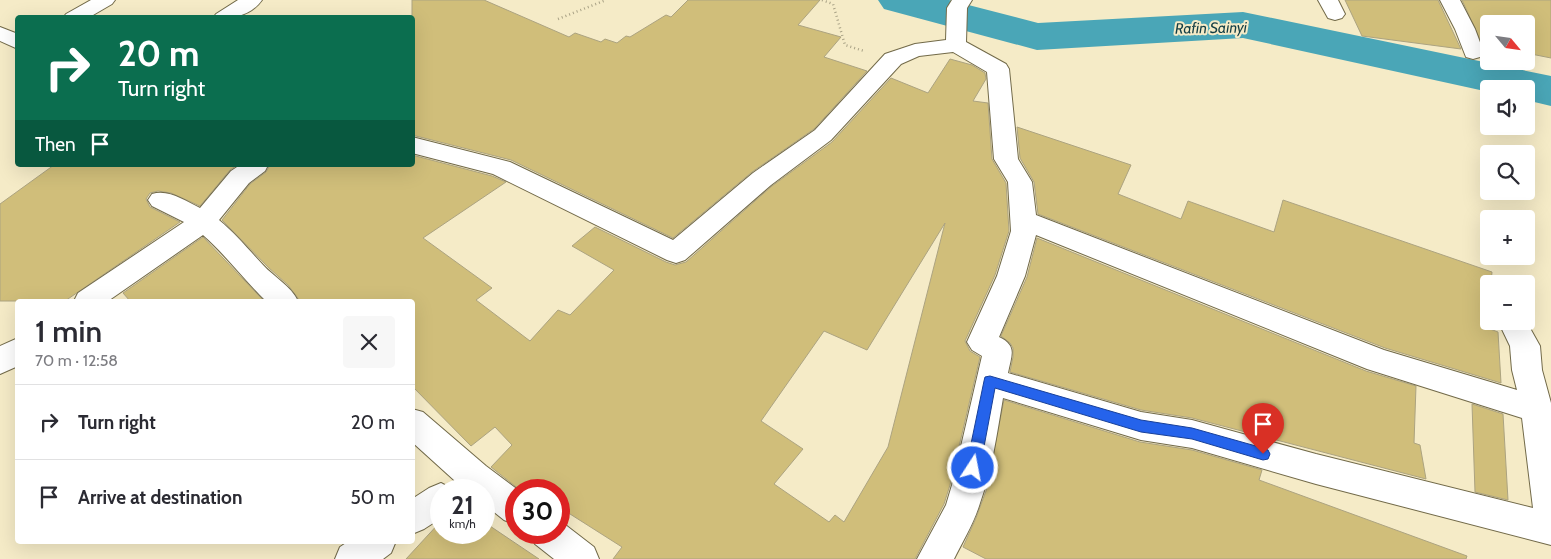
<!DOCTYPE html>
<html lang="en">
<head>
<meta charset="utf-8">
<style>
  body { margin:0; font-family:Cabin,sans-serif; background:#f7f7f7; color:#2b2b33; height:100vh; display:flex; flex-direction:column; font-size:19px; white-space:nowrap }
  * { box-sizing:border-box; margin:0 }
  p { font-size:16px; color:#7c7c81 }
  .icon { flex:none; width:28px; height:28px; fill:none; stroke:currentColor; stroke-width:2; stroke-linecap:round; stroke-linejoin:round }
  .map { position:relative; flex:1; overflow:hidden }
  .drawer { position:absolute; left:15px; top:299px; width:400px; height:245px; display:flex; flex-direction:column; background:#fff; border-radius:5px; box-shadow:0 5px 20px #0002 }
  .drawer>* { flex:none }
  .top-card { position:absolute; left:15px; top:15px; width:400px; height:152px; border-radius:5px; box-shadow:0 5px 20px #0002; background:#0b6e4f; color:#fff; overflow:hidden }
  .needle { width:32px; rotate:119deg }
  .fabs { position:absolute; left:1480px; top:15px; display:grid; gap:10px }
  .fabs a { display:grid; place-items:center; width:55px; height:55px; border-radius:5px; background:#fff; box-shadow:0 5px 20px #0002; font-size:25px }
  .speed { position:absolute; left:430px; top:479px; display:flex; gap:10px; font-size:25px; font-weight:700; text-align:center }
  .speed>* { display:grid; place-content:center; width:65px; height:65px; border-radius:50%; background:#fff; box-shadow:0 5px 20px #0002; line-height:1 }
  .speed small { font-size:12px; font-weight:400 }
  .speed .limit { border:8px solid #d22; background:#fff; color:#111 }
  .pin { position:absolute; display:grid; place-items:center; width:42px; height:42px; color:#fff; margin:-51px -21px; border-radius:50% 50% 50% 0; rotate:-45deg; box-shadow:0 0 5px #0007 }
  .pin .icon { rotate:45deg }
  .me { position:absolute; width:55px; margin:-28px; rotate:11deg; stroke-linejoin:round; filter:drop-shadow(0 0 4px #0008) }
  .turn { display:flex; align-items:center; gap:18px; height:105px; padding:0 20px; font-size:22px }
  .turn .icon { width:65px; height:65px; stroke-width:2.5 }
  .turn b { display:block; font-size:35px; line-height:42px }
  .then { display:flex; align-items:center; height:48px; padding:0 20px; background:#0003; gap:10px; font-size:19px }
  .round { display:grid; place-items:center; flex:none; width:52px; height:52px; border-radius:5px; background:#f7f7f7 }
  .summary { display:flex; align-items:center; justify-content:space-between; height:85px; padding:0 20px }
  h1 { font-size:30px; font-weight:600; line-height:38px }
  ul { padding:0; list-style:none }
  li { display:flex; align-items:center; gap:15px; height:75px; padding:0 20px; border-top:1px solid #e1e1e2 }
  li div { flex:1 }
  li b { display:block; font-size:19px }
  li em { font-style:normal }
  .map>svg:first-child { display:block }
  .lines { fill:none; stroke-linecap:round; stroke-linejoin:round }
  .river { fill:#4aa6b7; fill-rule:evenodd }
  .building { fill:#d0be7a; stroke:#aca380; fill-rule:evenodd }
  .minor-casing { stroke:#726a49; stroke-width:2 }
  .path { stroke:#a9a286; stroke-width:2.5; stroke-dasharray:1 3; stroke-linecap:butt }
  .minor { fill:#fff; fill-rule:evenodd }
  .route { fill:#2563eb; stroke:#184099 }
  .labels { text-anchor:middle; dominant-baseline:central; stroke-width:4; stroke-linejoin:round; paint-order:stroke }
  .far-water-label { font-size:15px; font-style:italic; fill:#123d44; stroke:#f5ebc7 }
</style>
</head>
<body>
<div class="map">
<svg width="1551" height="559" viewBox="0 0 1551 559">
  <rect width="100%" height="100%" fill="#f5ebc7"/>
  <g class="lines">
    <path class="river" d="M 878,0 L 949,0 L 1038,23 L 1243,12 L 1551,76 L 1551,106 L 1526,100 L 1526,89 L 1489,89 L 1489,92 L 1243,38 L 1037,50 L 884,9 Z"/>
  </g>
  <path class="building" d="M 412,0 L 484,0 L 569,37 L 575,33 L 601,42 L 605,39 L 617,43 L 626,36 L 630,37 L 666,15 L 671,17 L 688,0 L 820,0 L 798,25 L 841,37 L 824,57 L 867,71 L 814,129 L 752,172 L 673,238 L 511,160 L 412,135 Z
    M 1345,0 L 1438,0 L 1461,49 L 1362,36 Z
    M 1462,0 L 1551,0 L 1551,58 L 1526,53 L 1526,24 L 1489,24 L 1489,47 L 1483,46 Z
    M 950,59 L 972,65 L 985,73 L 986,79 L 973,101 L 988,103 L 992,159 L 1006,183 L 1009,231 L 995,275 L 965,341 L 970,351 L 980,357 L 950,485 L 944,504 L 915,559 L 613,559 L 622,547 L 559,507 L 559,490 L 520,490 L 491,467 L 512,445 L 495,427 L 471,446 L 412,386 L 412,301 L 300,301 L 288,285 L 269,268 L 222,220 L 250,184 L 266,172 L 270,165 L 412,165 L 412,155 L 492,176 L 506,182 L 423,238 L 492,288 L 476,300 L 530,341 L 558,310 L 570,315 L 614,270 L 572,246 L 595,227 L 666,262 L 675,265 L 686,262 L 772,186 L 832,142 L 891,78 L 928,93 ZM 945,223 L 888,447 L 844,522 L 835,515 L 829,522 L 774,484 L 803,449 L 761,421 L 824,331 L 867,350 Z
    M 1017,127 L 1131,165 L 1118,194 L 1181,219 L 1188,201 L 1274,232 L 1283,200 L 1492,272 L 1491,284 L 1489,284 L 1489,321 L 1490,329 L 1498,332 L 1501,383 L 1385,348 L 1038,214 L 1034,182 L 1020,158 Z
    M 54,165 L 237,165 L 230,170 L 200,206 L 171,193 L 158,191 L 150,193 L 146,199 L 150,207 L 180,222 L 65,301 L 0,301 L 0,204 Z
    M 203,237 L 264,301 L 130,301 L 123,293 Z
    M 1037,238 L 1366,371 L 1416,386 L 1414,443 L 1420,445 L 1426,479 L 1192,418 L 1141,410 L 1010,372 L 1013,357 L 1013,348 L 1010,343 L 1001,336 L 1027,277 Z
    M 1004,400 L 1140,442 L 1192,450 L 1262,470 L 1259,480 L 1467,556 L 1466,559 L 986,559 L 963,547 L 976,518 L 986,491 Z
    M 1472,404 L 1503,414 L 1508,500 L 1475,492 Z
    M 441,521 L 441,532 L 484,532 L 484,522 L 539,559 L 406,559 Z"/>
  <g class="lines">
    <defs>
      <path id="minor" d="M 91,0 L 115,0 L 112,4 L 88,18 L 63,18 L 66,14 Z
        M 238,0 L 262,0 C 250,17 232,18 213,18 L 216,14 Z
        M 952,0 L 972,0 L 967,8 L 966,42 L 1006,64 L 1009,69 L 1018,159 L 1032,182 L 1036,215 L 1384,350 L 1517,390 L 1512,370 L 1510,346 L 1498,321 L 1526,321 L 1540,346 L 1542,370 L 1551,403 L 1551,545 L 1316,484 L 1192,448 L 1141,440 L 1003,398 C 997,433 992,469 980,503 C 974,523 963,541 954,559 L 917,559 L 946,505 L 952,485 L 982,356 L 972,350 L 967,342 L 997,276 L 1011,231 L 1008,182 L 994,159 L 987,72 L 953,52 L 919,56 L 901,64 L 831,140 L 771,185 L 685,260 L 676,263 L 667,260 L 493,174 L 412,153 L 412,137 L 510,162 L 673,240 L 753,173 L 815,130 L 885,54 L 915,44 L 946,40 L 947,8 ZM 1036,235 L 1367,369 L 1522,418 L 1533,508 L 1316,454 L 1192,420 L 1141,412 L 1008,373 C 1011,356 1018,346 999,337 L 1025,276 Z
        M 1318,0 L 1338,0 L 1345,14 L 1342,18 L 1335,20 L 1328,18 Z
        M 1440,0 L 1460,0 L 1475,29 L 1484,53 L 1480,57 L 1473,59 L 1466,57 L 1455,29 Z
        M 0,27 L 18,34 L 18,49 L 0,41 Z
        M 240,165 L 268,165 L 265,171 L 249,183 L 219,220 C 236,234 248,249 263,265 C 274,277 291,286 298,301 L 266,301 C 244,280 226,255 203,235 L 108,301 L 74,301 L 78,293 L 184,222 L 152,206 L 148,200 L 152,194 C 169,189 185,201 200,208 L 231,171 Z
        M 18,338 L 18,366 L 0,374 L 0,346 Z
        M 412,409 L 423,412 L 486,466 L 518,490 L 516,525 L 504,520 L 484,504 L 484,490 L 465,490 L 412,442 Z
        M 441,483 L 454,490 L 441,490 L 441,518 L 424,529 L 412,534 L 412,499 L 429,488 Z
        M 559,520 L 594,547 L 599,559 L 554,559 L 535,544 L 530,532 L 559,532 Z
        M 349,541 L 396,541 L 391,553 L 383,559 L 335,559 L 340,547 Z"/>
    </defs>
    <use href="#minor" class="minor-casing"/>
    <path class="path" d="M 822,0 L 833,4 L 845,45 L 864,51
      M 558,19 L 606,0"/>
    <use href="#minor" class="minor"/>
  </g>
  <path class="route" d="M 990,376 L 1141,420 L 1192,428 L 1263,448 L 1268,450 L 1270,454 L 1268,459 L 1263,460 L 1192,439 L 1141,432 L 995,388 L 980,468 L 978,473 L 973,475 L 968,473 L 966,468 L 984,381 L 985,377 Z"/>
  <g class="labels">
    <g class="far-water-label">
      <text transform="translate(1211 28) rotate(-1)">Rafin Sainyi</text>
    </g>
  </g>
</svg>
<div class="fabs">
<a><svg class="needle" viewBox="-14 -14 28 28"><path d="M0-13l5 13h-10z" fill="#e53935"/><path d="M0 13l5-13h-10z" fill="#7c7c81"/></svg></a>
<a><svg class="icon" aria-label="sound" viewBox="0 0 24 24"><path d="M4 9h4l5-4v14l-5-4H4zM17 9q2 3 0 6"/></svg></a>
<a><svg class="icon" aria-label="search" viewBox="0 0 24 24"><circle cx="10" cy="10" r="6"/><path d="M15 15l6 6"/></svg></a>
<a>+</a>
<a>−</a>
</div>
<div class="speed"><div>21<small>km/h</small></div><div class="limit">30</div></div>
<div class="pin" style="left:1263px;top:454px;background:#d93025"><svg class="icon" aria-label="arrive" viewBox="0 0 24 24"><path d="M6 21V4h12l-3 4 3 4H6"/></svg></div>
<svg class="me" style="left:973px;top:468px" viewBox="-20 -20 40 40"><circle r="17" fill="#2563eb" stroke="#fff" stroke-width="3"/><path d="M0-11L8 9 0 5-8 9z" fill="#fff"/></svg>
<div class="top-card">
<div class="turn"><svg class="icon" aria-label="right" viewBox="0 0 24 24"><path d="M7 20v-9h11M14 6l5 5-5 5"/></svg><div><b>20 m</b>Turn right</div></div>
<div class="then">Then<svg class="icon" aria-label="arrive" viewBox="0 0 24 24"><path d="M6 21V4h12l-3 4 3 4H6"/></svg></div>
</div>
<section class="drawer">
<div class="summary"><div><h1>1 min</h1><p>70 m · 12:58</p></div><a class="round"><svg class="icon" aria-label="close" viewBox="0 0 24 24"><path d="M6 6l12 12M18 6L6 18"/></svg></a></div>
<ul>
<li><svg class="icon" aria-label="right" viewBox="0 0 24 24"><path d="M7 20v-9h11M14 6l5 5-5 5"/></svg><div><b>Turn right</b></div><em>20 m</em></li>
<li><svg class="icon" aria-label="arrive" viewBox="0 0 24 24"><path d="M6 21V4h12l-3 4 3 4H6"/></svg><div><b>Arrive at destination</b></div><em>50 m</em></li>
</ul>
</section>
</div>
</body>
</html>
